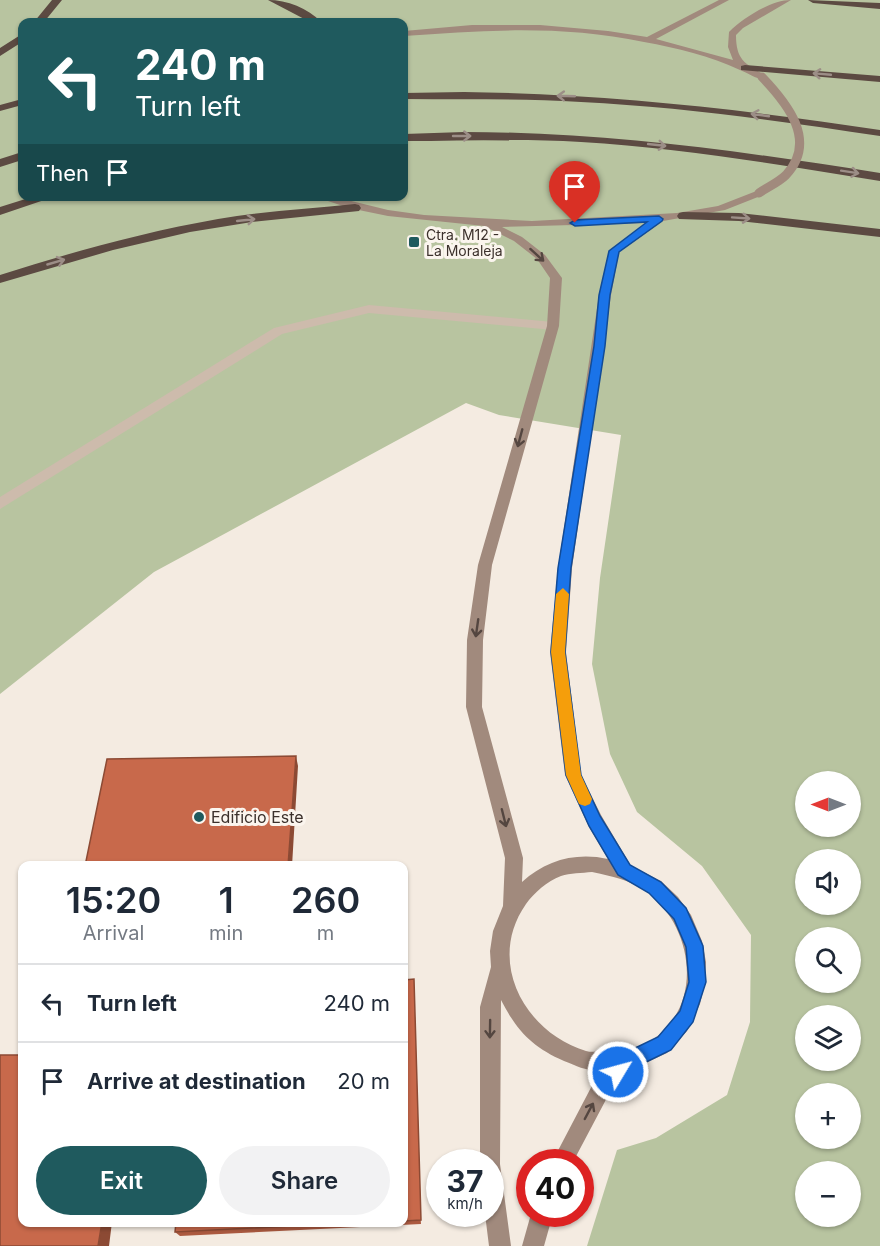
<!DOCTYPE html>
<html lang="en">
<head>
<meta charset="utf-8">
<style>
  body { margin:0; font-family:Inter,sans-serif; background:#f2f2f3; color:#1f2937; height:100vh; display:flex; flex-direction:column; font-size:22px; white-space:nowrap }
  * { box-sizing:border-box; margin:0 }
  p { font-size:20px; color:#747a83 }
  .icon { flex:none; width:33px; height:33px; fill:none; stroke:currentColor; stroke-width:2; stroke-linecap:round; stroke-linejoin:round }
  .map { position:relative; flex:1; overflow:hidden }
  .details { position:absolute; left:18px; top:861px; width:390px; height:366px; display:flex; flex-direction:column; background:#fff; border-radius:12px; box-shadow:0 2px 4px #0004 }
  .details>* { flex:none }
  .guide { position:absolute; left:18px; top:18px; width:390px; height:183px; border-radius:12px; box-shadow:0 2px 4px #0004; background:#1f5a5e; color:#fff; overflow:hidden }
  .needle { width:39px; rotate:270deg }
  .tools { position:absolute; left:795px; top:771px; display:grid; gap:12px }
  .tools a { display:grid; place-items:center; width:66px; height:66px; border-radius:50%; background:#fff; box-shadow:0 2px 4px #0004; font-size:30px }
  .speed { position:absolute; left:426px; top:1149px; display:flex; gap:12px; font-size:30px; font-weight:700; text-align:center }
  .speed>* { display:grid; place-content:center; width:78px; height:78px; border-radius:50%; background:#fff; box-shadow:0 2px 4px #0004; line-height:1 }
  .speed small { font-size:15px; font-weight:400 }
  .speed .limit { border:9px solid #d22; background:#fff; color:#111 }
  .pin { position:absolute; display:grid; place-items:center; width:51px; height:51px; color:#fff; margin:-62px -26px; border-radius:50% 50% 50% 0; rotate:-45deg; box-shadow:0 0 6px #0007 }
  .pin .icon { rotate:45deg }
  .me { position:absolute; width:66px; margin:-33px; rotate:53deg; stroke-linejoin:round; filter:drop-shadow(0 0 4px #0008) }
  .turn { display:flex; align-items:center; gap:21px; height:126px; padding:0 18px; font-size:27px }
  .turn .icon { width:78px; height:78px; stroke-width:2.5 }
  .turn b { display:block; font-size:42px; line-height:51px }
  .then { display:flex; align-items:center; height:57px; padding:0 18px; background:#0003; gap:12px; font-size:22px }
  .eta { display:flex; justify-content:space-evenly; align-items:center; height:102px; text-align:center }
  .eta b { font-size:36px; font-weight:600; line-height:42px }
  .cta { display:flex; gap:12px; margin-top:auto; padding:12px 18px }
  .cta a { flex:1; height:69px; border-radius:36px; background:#1f5a5e; color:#fff; font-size:24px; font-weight:600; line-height:69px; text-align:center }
  .cta a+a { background:#f2f2f3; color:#1f2937 }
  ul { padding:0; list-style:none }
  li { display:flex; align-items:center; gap:18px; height:78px; padding:0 18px; border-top:2px solid #e0e1e3 }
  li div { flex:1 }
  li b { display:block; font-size:22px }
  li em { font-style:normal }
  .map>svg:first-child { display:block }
  .green { fill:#b8c4a0; fill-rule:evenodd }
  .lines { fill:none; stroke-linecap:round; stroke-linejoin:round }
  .street { fill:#cdbbac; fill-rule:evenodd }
  .secondary { fill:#a18a7d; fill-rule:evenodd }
  .highway { fill:#5c4a42; fill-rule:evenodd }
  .secondary-bridge { stroke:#a18a7d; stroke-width:9 }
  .wall { fill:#ac5a40 }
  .shaded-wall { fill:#8c4a34 }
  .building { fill:#c8694b; stroke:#8c4a34; stroke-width:1.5 }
  .oneway { stroke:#9c8e87 }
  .oneway2 { stroke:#544640 }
  .route { fill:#1a73e8; stroke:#114b97; stroke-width:1.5 }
  .slow { fill:#f59e0b }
  .poi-dot { fill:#1f5a5e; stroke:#fbf5ee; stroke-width:2 }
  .labels { text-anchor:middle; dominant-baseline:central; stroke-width:6; stroke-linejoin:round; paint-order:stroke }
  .far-poi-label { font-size:14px; fill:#3b302b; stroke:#fbf5ee; text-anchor:start }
  .poi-label { font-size:16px; fill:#3b302b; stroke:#fbf5ee; text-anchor:start }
</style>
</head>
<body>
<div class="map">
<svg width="880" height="1246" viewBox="0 0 880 1246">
  <rect width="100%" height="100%" fill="#f4ebe1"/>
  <path class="green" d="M 0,0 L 880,0 L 880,1246 L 587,1246 L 617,1150 L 656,1138 L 727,1095 L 750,1022 L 751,935 L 702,866 L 637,812 L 610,754 L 592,664 L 600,578 L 621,435 L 499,415 L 466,403 L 154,572 L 0,694 ZM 22,22 L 404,22 L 404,196 L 22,196 ZM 806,782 L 850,782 L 850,826 L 806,826 ZM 806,860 L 850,860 L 850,904 L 806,904 ZM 806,938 L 850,938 L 850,982 L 806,982 ZM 806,1016 L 850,1016 L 850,1060 L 806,1060 ZM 806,1094 L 850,1094 L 850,1138 L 806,1138 ZM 806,1172 L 850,1172 L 850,1216 L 806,1216 Z"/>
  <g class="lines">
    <path class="street" d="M 369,305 L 553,322 L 559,326 L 553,330 L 369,313 L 282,334 L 0,509 L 0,497 L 274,328 Z"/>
    <path class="secondary" d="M 719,0 L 729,0 L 656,39 L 733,60 L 728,47 L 729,32 C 743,18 771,0 791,0 L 743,28 L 736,35 C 736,60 745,64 765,75 L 765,79 C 757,80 748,73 740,70 C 710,56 677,48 644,42 C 562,25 486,30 404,36 L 404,31 L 472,25 L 540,25 L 608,31 L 647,37 Z
      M 759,190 L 764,193 L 763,195 L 725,210 L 663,221 L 619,252 L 611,295 L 572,568 L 566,652 L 581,775 L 601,815 L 631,866 L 661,881 L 678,897 L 691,915 L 702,941 L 706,962 L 705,983 L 700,1004 L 687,1031 L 667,1053 L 639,1066 L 610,1092 L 573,1162 L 552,1162 L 596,1078 L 605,1070 C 588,1072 579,1067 564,1061 C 532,1047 517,1031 501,1000 L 500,1164 L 511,1246 L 489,1246 L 485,1214 L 490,1214 L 490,1162 L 480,1162 L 480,1007 L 491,967 L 490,951 L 493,931 L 503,906 L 505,858 L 466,707 L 467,640 L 478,565 L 547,326 L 550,278 L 537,259 L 514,241 L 484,226 L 388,216 L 349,208 L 313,196 L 331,196 L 388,210 L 424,215 L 532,221 L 677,213 L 718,206 ZM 647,223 L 609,251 L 599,295 L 558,568 L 550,652 L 565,775 L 589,827 L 608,859 C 576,852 546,860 522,882 L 523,858 L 482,707 L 483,640 L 492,565 L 559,326 L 562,278 L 545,255 L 522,237 L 502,227 ZM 592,872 C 611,876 631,880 647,892 C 693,926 705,1005 652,1040 C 639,1049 624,1049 609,1050 C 601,1051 593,1053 586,1051 C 524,1032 486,961 526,904 C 534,893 547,881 561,876 C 570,873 582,873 592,872 Z
      M 531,1214 L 553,1214 L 544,1246 L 522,1246 Z"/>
    <path class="highway" d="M 52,0 L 62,0 L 44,22 L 34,22 Z
      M 268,0 C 287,0 308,8 321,22 L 310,22 Z
      M 808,0 L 880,3 L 880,9 L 813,3 Z
      M 22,34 L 22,42 L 0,56 L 0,48 Z
      M 745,65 L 880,76 L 880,82 L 741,70 L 741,66 Z
      M 464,92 C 604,94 742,109 880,130 L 880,136 C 781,121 681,107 581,102 C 522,98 463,100 404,99 L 404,93 Z
      M 22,99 L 22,105 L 0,111 L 0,105 Z
      M 464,132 C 604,132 741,151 880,173 L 880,181 C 781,165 682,148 581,142 C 522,138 463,141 404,141 L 404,134 Z
      M 22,152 L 22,160 L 0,167 L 0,159 Z
      M 35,196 L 56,196 L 0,215 L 0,207 Z
      M 355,204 L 359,205 L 361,208 L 359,211 L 252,222 L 190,232 L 113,250 L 0,283 L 0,275 C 72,252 144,232 218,219 C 263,211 309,209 355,204 Z
      M 683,212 L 739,213 L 880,229 L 880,237 L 739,221 L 679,219 L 677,216 L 679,213 Z"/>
    <path class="secondary-bridge" d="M 759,193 C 768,187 779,182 786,175 C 818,141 787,103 762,77"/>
  </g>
  <path class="wall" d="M 404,980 L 421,1224 L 180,1236 L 175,1232 L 176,1222 L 404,1222 Z"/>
  <path class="shaded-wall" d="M 296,756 L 298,766 L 292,866 L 288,866 Z
    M 102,1222 L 112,1222 L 109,1246 L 98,1246 Z"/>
  <path class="building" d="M 296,756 L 288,866 L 85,866 L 107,759 Z
    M 414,979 L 421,1220 L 404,1221 L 404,980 Z
    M 0,1055 L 22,1055 L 22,1222 L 102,1222 L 98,1246 L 0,1246 Z
    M 176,1222 L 368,1222 L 175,1232 Z"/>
  <defs><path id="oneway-shaft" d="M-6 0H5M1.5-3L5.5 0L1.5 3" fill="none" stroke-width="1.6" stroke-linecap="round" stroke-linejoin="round" transform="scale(1.5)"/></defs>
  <g class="oneway">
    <use href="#oneway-shaft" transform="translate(822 74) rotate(-175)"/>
    <use href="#oneway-shaft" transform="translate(566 96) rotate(-178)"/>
    <use href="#oneway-shaft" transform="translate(760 115) rotate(-172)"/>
    <use href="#oneway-shaft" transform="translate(462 136)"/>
    <use href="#oneway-shaft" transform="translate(657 145) rotate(6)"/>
    <use href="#oneway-shaft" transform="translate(850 172) rotate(9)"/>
    <use href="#oneway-shaft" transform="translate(741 218) rotate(4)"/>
    <use href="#oneway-shaft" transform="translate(246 220) rotate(-6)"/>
    <use href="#oneway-shaft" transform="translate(56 262) rotate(-16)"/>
  </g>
  <g class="oneway2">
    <use href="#oneway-shaft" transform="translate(537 255) rotate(42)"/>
    <use href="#oneway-shaft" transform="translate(520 438) rotate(105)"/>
    <use href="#oneway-shaft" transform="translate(477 628) rotate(98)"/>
    <use href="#oneway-shaft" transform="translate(504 818) rotate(76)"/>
    <use href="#oneway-shaft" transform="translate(490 1029) rotate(91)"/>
    <use href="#oneway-shaft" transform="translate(589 1111) rotate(-62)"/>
  </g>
  <path class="route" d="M 659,216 L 663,219 L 662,221 L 619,252 L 610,295 L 605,346 L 571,568 L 565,652 L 581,775 L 600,816 L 630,865 L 661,882 L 686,908 L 703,946 L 706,982 L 693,1022 L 671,1050 L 638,1066 L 618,1081 L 611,1079 L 609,1072 L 611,1066 L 625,1053 L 658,1037 L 680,1011 L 689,982 L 686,947 L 674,919 L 649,893 L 618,875 L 589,826 L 566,775 L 551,652 L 558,568 L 594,346 L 599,295 L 609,251 L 647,222 L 575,226 L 570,223 L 575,220 Z"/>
  <path class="slow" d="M 563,588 L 569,594 L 565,652 L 581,775 L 592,799 L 590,804 L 585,806 L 579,804 L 566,775 L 551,652 L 556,594 Z"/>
  <g class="poi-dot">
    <rect x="408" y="236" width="12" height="12" rx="3"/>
    <circle cx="199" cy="817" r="6"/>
  </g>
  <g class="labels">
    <g class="far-poi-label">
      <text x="426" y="234">Ctra. M12 -<tspan x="426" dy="16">La Moraleja</tspan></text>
    </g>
    <g class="poi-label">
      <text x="211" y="817">Edificio Este</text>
    </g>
  </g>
</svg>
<div class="tools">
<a><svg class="needle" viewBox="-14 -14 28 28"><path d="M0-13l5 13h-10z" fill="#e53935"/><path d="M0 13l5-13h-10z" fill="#747a83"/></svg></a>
<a><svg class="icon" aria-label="sound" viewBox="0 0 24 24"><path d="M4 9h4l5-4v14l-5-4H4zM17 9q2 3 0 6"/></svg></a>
<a><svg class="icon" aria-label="search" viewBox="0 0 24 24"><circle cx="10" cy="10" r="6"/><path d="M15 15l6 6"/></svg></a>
<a><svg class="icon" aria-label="layers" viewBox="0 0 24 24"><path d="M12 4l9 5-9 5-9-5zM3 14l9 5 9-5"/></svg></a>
<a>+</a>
<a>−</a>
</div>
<div class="speed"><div>37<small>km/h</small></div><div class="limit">40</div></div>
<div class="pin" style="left:575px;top:223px;background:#d93025"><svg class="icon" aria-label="arrive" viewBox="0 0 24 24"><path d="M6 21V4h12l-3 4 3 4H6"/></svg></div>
<svg class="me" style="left:618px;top:1072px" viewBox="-20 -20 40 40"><circle r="17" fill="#1a73e8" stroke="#fff" stroke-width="3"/><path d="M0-11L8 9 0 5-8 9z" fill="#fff"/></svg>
<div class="guide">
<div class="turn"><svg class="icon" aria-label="left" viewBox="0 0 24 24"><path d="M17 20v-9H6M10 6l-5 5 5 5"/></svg><div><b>240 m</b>Turn left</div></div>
<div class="then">Then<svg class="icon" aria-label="arrive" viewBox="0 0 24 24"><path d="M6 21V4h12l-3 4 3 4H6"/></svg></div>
</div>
<section class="details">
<div class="eta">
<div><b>15:20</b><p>Arrival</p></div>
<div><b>1</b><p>min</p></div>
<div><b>260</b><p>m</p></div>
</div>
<ul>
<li><svg class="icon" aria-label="left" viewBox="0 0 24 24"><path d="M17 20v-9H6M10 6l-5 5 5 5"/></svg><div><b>Turn left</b></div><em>240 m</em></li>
<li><svg class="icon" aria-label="arrive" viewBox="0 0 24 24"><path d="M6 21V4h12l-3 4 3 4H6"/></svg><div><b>Arrive at destination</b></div><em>20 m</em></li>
</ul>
<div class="cta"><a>Exit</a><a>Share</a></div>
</section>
</div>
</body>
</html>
